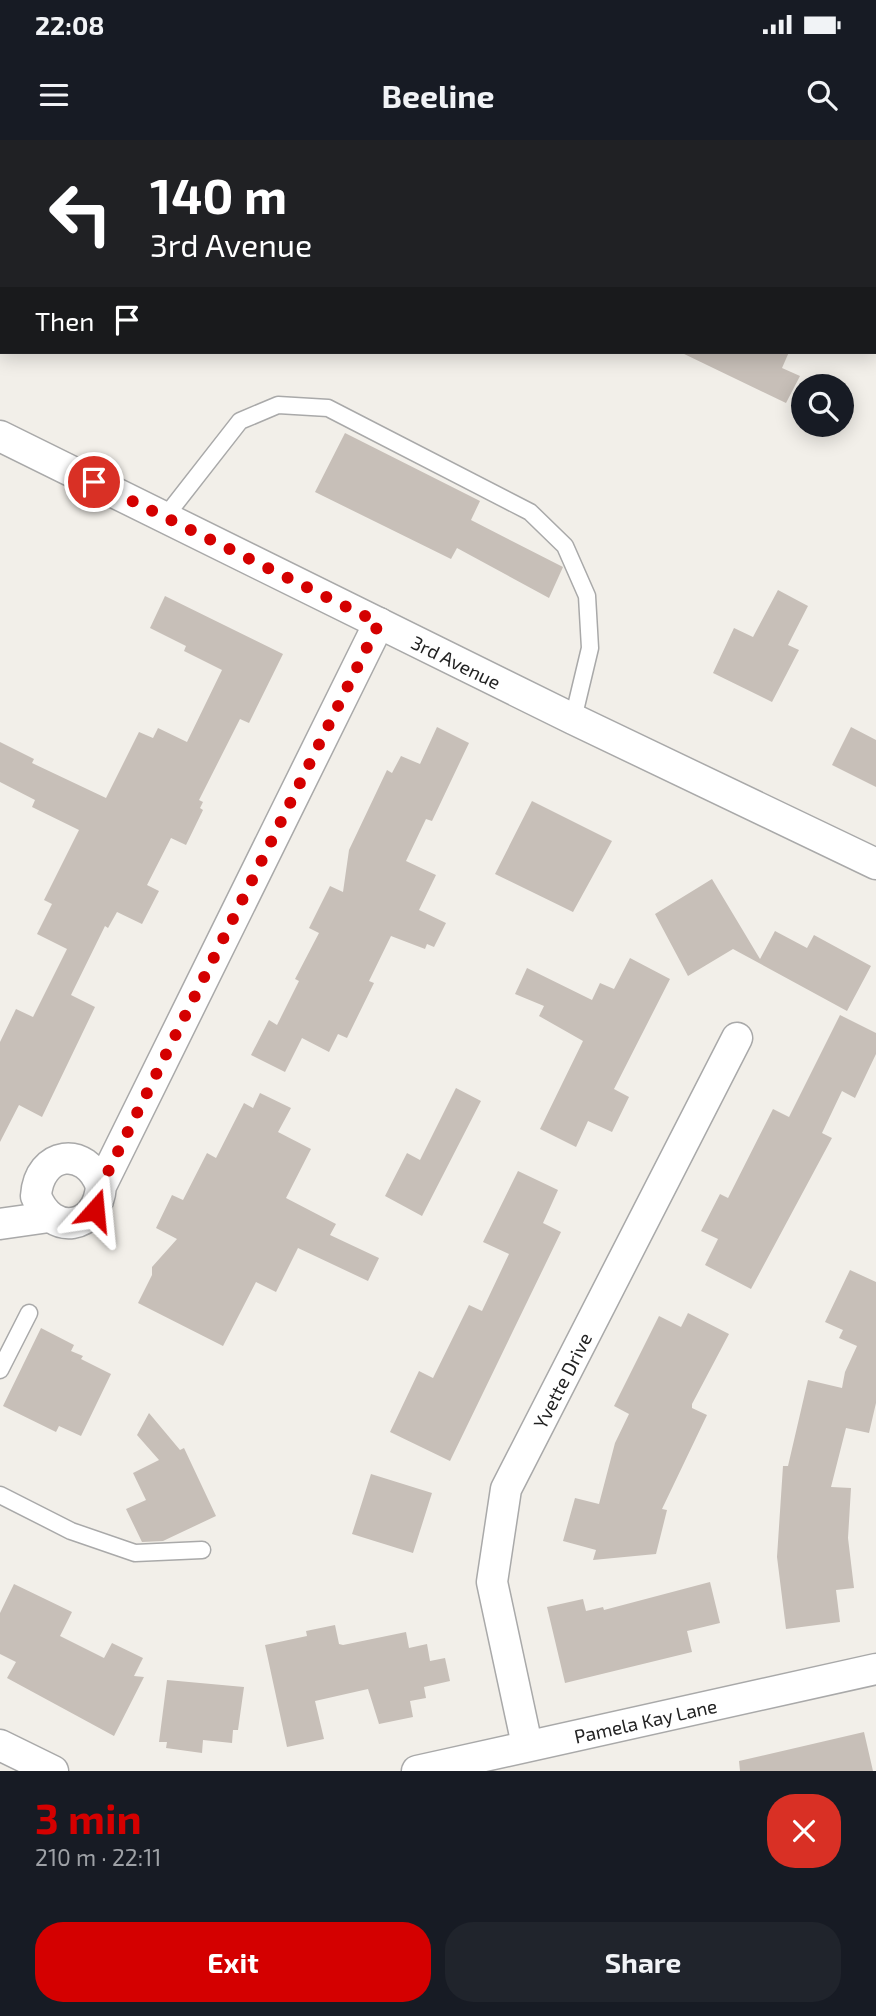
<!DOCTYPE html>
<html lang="en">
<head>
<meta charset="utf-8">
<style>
  body { margin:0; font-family:"Exo 2",sans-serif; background:#20242c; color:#f1f3f6; height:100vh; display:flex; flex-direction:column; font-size:26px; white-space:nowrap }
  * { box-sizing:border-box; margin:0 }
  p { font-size:23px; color:#9ea1a6 }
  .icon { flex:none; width:38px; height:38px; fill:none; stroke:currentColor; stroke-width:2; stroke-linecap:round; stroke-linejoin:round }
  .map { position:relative; height:1631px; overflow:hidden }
  .sheet { display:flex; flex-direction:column; background:#171b24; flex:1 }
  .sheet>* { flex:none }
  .banner { position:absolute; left:0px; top:0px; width:877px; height:214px; box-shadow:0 4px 18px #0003; background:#202124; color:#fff; overflow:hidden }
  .fabs { position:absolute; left:791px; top:234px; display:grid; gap:14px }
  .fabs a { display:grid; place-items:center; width:63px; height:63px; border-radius:50%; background:#171b24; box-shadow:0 4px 18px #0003; font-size:35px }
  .pin { position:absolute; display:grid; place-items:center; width:60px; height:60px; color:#fff; margin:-30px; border:4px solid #fff; border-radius:50%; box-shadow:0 2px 7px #0007 }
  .me { position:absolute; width:77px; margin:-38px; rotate:18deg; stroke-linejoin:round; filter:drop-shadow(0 0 5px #0008) }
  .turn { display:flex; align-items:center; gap:24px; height:147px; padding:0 35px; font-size:32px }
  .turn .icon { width:91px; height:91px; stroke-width:2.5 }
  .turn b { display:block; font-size:49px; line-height:60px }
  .then { display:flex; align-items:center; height:66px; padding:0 35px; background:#0003; gap:14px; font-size:26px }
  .round { display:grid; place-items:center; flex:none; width:74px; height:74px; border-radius:28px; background:#20242c }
  .head { display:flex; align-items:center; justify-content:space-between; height:119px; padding:0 35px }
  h1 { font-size:42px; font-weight:700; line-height:52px; color:#d40000 }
  .primary-button { display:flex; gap:14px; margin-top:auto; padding:14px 35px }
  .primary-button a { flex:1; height:80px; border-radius:28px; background:#d40000; color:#fff; font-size:28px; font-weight:700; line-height:80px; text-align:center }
  .primary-button a+a { background:#20242c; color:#f1f3f6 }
  .status { display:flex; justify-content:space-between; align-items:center; height:49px; padding:0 35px; background:#171b24; direction:ltr }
  .status svg { height:19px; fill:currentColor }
  header { display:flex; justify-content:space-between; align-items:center; height:91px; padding:0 35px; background:#171b24; font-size:32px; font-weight:700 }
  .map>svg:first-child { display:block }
  .building { fill:#c7bfb8 }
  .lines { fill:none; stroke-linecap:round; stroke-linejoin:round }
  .lane-casing { stroke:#a9a9a9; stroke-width:19 }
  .street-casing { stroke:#a9a9a9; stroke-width:33 }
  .lane { stroke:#fff; stroke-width:16 }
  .street { stroke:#fff; stroke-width:30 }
  .route { stroke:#d40000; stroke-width:12; stroke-dasharray:0 21.6 }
  .labels { text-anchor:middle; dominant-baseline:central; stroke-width:6; stroke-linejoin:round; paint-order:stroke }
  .street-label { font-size:19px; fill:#222; stroke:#fff }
</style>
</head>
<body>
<div class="status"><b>22:08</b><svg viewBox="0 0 49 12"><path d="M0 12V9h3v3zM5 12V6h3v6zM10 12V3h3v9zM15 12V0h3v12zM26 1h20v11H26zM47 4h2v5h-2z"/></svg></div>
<header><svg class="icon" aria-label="menu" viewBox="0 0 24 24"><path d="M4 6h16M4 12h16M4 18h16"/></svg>Beeline<svg class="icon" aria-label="search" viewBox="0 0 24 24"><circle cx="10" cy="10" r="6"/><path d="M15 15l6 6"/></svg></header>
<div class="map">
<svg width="876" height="1631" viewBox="0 0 876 1631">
  <rect width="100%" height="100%" fill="#f2efe9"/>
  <path class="building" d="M 680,212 L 789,212 L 782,228 L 800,236 L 786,263 Z
    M 345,293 L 480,361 L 471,380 L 563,427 L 549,458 L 457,408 L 451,419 L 315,352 Z
    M 778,450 L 808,466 L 788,505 L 799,510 L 772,562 L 713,533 L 734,488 L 753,497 Z
    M 165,456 L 283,514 L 249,583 L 240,579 L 199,660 L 203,662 L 200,668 L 203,670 L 186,705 L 171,698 L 147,745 L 159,751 L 142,784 L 117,772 L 108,788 L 105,786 L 71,855 L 95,867 L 42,977 L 19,965 L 0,1002 L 0,902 L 16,869 L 33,877 L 67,809 L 37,794 L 52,764 L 44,760 L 79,690 L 32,667 L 35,660 L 0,642 L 0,602 L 34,619 L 32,623 L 106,658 L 139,592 L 153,598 L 158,588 L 187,602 L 222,530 L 184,511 L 186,506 L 150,488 Z
    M 437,587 L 469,603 L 432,681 L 426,679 L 406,721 L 436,735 L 419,770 L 446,783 L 434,807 L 427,804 L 425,809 L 391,796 L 369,841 L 374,843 L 347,898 L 338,894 L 329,912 L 302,898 L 285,932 L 251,915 L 269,880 L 277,885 L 299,841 L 295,839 L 319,793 L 309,788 L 330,746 L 343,752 L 349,710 L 387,630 L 392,633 L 401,616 L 420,624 Z
    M 851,587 L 876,600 L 876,647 L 832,625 Z
    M 532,661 L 612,701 L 573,772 L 495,734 Z
    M 712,739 L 760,819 L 775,791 L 807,808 L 814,795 L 871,826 L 847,871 L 733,809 L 688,836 L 655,774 Z
    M 630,818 L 670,839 L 614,949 L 629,957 L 612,992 L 588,981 L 576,1007 L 540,989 L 583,901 L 539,876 L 544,866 L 515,854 L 527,828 L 592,860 L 600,843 L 614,849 Z
    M 840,875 L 876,893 L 876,914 L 855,958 L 842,951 L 822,993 L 832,998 L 751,1149 L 705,1125 L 718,1099 L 701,1091 L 720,1054 L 728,1058 L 773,969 L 789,977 Z
    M 456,948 L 481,961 L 422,1076 L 385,1056 L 407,1013 L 420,1020 Z
    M 260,953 L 291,968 L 278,992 L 311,1009 L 286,1058 L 336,1084 L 330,1095 L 379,1118 L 368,1141 L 298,1108 L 276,1152 L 256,1142 L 223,1206 L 138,1163 L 152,1135 L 152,1127 L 177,1099 L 156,1088 L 172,1055 L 183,1060 L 207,1013 L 216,1018 L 244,963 L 253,968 Z
    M 518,1031 L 558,1050 L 543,1083 L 561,1092 L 450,1321 L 390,1292 L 419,1231 L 433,1238 L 469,1165 L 482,1171 L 509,1114 L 483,1102 Z
    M 850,1130 L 876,1142 L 876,1263 L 869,1293 L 846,1288 L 831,1347 L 851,1348 L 848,1398 L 854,1448 L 836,1450 L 840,1482 L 786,1489 L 777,1417 L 783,1326 L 788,1326 L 808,1240 L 842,1248 L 845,1232 L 857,1206 L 839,1198 L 843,1190 L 825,1182 Z
    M 688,1173 L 729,1194 L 692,1264 L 692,1268 L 707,1275 L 662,1369 L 667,1370 L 656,1414 L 593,1420 L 596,1410 L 563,1401 L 575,1358 L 599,1364 L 615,1303 L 629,1274 L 614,1266 L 659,1176 L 681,1187 Z
    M 41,1188 L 74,1205 L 71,1211 L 83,1216 L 81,1219 L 111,1234 L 81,1296 L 59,1286 L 56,1292 L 3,1266 Z
    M 149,1273 L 180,1310 L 184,1308 L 216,1376 L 163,1401 L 142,1402 L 126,1369 L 146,1360 L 133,1333 L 159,1320 L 137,1295 Z
    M 371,1334 L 432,1353 L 413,1413 L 352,1394 Z
    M 710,1442 L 720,1483 L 687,1491 L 692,1512 L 565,1543 L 547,1467 L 583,1459 L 586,1471 L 603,1467 L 604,1470 Z
    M 14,1444 L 72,1472 L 60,1496 L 104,1518 L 112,1503 L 143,1518 L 134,1536 L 144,1537 L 114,1596 L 7,1538 L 16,1522 L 0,1514 L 0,1473 Z
    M 335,1485 L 339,1504 L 343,1505 L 406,1492 L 409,1508 L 427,1504 L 430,1521 L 445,1518 L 450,1541 L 424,1547 L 426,1558 L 410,1561 L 413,1577 L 379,1584 L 368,1549 L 315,1561 L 324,1599 L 287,1607 L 265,1505 L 307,1496 L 306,1491 Z
    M 167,1540 L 244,1547 L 238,1590 L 233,1590 L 232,1603 L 203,1600 L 202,1613 L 166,1608 L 167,1602 L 159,1602 Z
    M 864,1592 L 873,1631 L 740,1631 L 739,1621 Z"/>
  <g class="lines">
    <defs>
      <path id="lane" d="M 165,377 L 240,281 L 278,265 L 328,268 L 530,372 L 565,406 L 587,456 L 590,508 L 573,579
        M 0,1230 L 29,1173
        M 0,1355 L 71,1391 L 135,1413 L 202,1410"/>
      <g id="street">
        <path d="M 488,0 L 491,2"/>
        <path id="s1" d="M 0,296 L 573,579 L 876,724"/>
        <path d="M 101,1046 C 86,1005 39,1011 36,1056 C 51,1097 98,1090 101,1046 L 379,483"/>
        <path d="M 0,1084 L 49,1077"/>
        <path d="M 0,1605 L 53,1631"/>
        <path id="s2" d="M 527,1605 L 492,1442 L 506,1349 L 737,898"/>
        <path id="s3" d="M 417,1631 L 876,1529"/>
      </g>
    </defs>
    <use href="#lane" class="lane-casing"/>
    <use href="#street" class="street-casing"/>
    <use href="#lane" class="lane"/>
    <use href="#street" class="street"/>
  </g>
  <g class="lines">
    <path class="route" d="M 94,342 L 379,483 L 101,1046 L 100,1059 L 95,1070"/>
  </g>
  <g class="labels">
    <g class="street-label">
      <text stroke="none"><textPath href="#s1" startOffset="509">3rd Avenue</textPath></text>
      <text stroke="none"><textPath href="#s2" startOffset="383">Yvette Drive</textPath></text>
      <text stroke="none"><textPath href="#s3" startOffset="234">Pamela Kay Lane</textPath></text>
    </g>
  </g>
</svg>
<div class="fabs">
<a><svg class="icon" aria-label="search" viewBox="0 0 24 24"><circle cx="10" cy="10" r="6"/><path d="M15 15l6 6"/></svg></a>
</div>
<div class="pin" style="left:94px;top:342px;background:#d93025"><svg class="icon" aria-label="arrive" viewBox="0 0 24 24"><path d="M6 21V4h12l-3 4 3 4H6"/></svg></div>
<svg class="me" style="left:95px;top:1070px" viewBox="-20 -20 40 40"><path d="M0-17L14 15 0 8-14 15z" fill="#d40000" stroke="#fff" stroke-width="4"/></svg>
<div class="banner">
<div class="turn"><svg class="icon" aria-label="left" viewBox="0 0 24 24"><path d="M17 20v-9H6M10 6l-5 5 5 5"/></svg><div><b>140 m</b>3rd Avenue</div></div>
<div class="then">Then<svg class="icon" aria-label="arrive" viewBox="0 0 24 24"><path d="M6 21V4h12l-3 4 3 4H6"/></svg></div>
</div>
</div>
<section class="sheet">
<div class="head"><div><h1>3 min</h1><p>210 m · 22:11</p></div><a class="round" style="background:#d93025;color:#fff"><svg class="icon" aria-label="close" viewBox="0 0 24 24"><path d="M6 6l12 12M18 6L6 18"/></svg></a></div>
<div class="primary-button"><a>Exit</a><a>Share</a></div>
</section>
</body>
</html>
